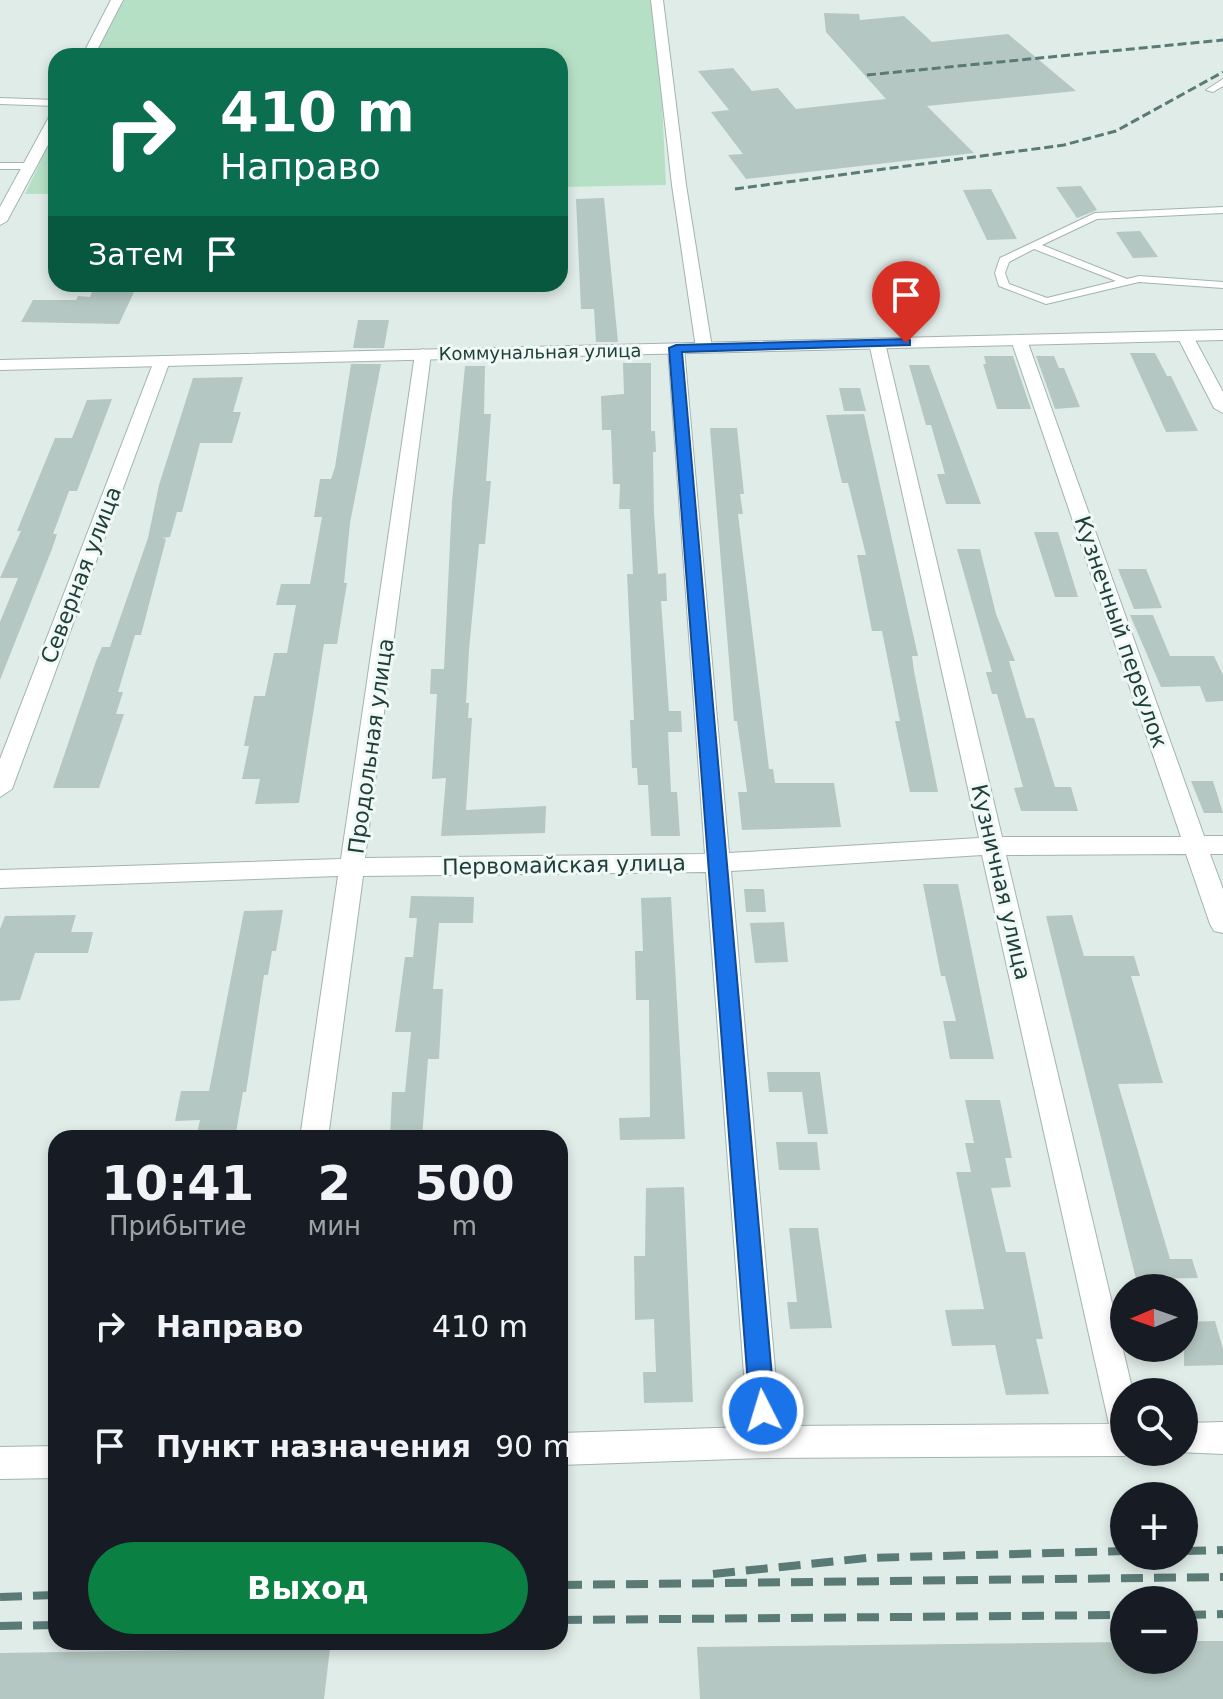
<!DOCTYPE html>
<html lang="ru">
<head>
<meta charset="utf-8">
<style>
  body { margin:0; font-family:"DejaVu Sans",sans-serif; background:#242831; color:#f1f3f6; height:100vh; display:flex; flex-direction:column; font-size:30px; white-space:nowrap }
  * { box-sizing:border-box; margin:0 }
  p { font-size:26px; color:#9ea1a6 }
  .icon { flex:none; width:44px; height:44px; fill:none; stroke:currentColor; stroke-width:2; stroke-linecap:round; stroke-linejoin:round }
  .map { position:relative; flex:1; overflow:hidden }
  .drawer { position:absolute; left:48px; top:1130px; width:520px; height:520px; display:flex; flex-direction:column; background:#171b24; border-radius:24px; box-shadow:0 4px 12px #0003 }
  .drawer>* { flex:none }
  .guide { position:absolute; left:48px; top:48px; width:520px; height:244px; border-radius:24px; box-shadow:0 4px 12px #0003; background:#0b6e4f; color:#fff; overflow:hidden }
  .needle { width:52px; rotate:268deg }
  .fabs { position:absolute; left:1110px; top:1274px; display:grid; gap:16px }
  .fabs a { display:grid; place-items:center; width:88px; height:88px; border-radius:50%; background:#171b24; box-shadow:0 4px 12px #0003; font-size:40px }
  .pin { position:absolute; display:grid; place-items:center; width:68px; height:68px; color:#fff; margin:-82px -34px; border-radius:50% 50% 50% 0; rotate:-45deg; box-shadow:0 0 8px #0007 }
  .pin .icon { rotate:45deg }
  .me { position:absolute; width:88px; margin:-44px; rotate:355deg; stroke-linejoin:round; filter:drop-shadow(0 0 6px #0008) }
  .turn { display:flex; align-items:center; gap:28px; height:168px; padding:0 40px; font-size:36px }
  .turn .icon { width:104px; height:104px; stroke-width:2.5 }
  .turn b { display:block; font-size:56px; line-height:68px }
  .then { display:flex; align-items:center; height:76px; padding:0 40px; background:#0003; gap:16px; font-size:30px }
  .eta { display:flex; justify-content:space-evenly; align-items:center; height:136px; text-align:center }
  .eta b { font-size:48px; font-weight:700; line-height:56px }
  .action { display:flex; gap:16px; margin-top:auto; padding:16px 40px }
  .action a { flex:1; height:92px; border-radius:48px; background:#0b8043; color:#fff; font-size:32px; font-weight:700; line-height:92px; text-align:center }
  ul { padding:0; list-style:none }
  li { display:flex; align-items:center; gap:24px; height:120px; padding:0 40px }
  li div { flex:1 }
  li b { display:block; font-size:30px }
  li em { font-style:normal }
  .map>svg:first-child { display:block }
  .green { fill:#b6e0c6 }
  .building { fill:#b5c7c2 }
  .lines { fill:none; stroke-linecap:round; stroke-linejoin:round }
  .service-casing { stroke:#a2b4b0; stroke-width:2 }
  .minor-casing { stroke:#a2b4b0; stroke-width:2 }
  .tertiary-casing { stroke:#a2b4b0; stroke-width:2 }
  .service { fill:#fff; fill-rule:evenodd }
  .minor { fill:#fff; fill-rule:evenodd }
  .tertiary { fill:#fff; fill-rule:evenodd }
  .rail-far1 { stroke:#597a75; stroke-width:3; stroke-dasharray:9 4; stroke-linecap:butt }
  .rail { stroke:#597a75; stroke-width:8; stroke-dasharray:22 11; stroke-linecap:butt }
  .route { fill:#1a73e8; stroke:#114b97; stroke-width:2 }
  .labels { text-anchor:middle; dominant-baseline:central; stroke-width:6; stroke-linejoin:round; paint-order:stroke }
  .far-street-label { font-size:18px; fill:#1f3e3a; stroke:#f0f9f5 }
  .street-label { font-size:22px; fill:#1f3e3a; stroke:#f0f9f5 }
</style>
</head>
<body>
<div class="map">
<svg width="1223" height="1699" viewBox="0 0 1223 1699">
  <rect width="100%" height="100%" fill="#e0ece8"/>
  <path class="green" d="M 118,0 L 657,0 L 666,185 L 560,187 L 560,56 L 91,56 Z
    M 56,129 L 56,194 L 25,194 Z"/>
  <path class="building" d="M 824,13 L 859,14 L 860,20 L 904,16 L 932,42 L 1008,34 L 1076,91 L 927,106 L 974,153 L 746,179 L 728,155 L 743,154 L 711,112 L 729,110 L 698,71 L 733,68 L 752,91 L 778,88 L 796,109 L 886,99 L 826,32 Z
    M 1081,186 L 1097,210 L 1077,218 L 1056,187 Z
    M 991,189 L 1017,239 L 987,240 L 963,190 Z
    M 604,198 L 618,342 L 596,342 L 594,309 L 581,309 L 576,199 Z
    M 1140,231 L 1158,257 L 1133,258 L 1116,232 Z
    M 92,292 L 134,292 L 119,324 L 21,322 L 33,300 L 76,300 L 78,296 L 90,297 Z
    M 358,320 L 389,320 L 384,348 L 353,348 Z
    M 1130,353 L 1155,353 L 1167,376 L 1171,376 L 1198,431 L 1166,432 Z
    M 984,356 L 1013,356 L 1031,409 L 997,409 L 983,364 L 986,364 Z
    M 1036,356 L 1054,356 L 1059,368 L 1064,368 L 1080,407 L 1055,409 Z
    M 623,363 L 651,363 L 651,431 L 655,431 L 656,452 L 653,452 L 654,512 L 658,574 L 666,573 L 667,601 L 661,601 L 669,711 L 681,711 L 682,732 L 668,732 L 671,792 L 677,792 L 680,836 L 651,836 L 648,785 L 638,785 L 637,768 L 632,768 L 630,720 L 634,720 L 627,574 L 633,574 L 630,509 L 619,509 L 620,484 L 613,484 L 611,430 L 602,430 L 601,396 L 624,394 Z
    M 351,364 L 381,364 L 350,523 L 344,583 L 347,583 L 337,644 L 324,644 L 299,803 L 255,804 L 260,779 L 242,779 L 249,746 L 244,746 L 254,696 L 265,696 L 274,653 L 287,653 L 296,605 L 276,605 L 281,584 L 310,584 L 322,517 L 314,517 L 320,479 L 331,479 L 335,467 Z
    M 909,365 L 929,365 L 981,504 L 946,504 L 937,474 L 945,474 L 931,425 L 926,425 Z
    M 465,366 L 485,366 L 484,414 L 491,414 L 486,481 L 491,481 L 485,544 L 479,544 L 469,650 L 466,703 L 469,703 L 468,718 L 472,718 L 466,810 L 546,806 L 545,833 L 441,836 L 446,778 L 432,779 L 437,694 L 430,694 L 431,669 L 444,669 L 452,501 Z
    M 243,377 L 233,412 L 241,412 L 232,443 L 200,443 L 182,512 L 177,512 L 170,537 L 162,538 L 166,539 L 141,635 L 135,635 L 118,692 L 123,692 L 116,714 L 124,714 L 99,788 L 53,788 L 96,661 L 102,647 L 110,647 L 148,538 L 159,485 L 193,378 Z
    M 839,388 L 860,388 L 866,411 L 844,411 Z
    M 112,399 L 77,491 L 69,491 L 53,534 L 57,534 L 52,549 L 0,680 L 0,622 L 18,578 L 0,578 L 21,531 L 17,531 L 55,438 L 72,438 L 87,400 Z
    M 864,414 L 918,656 L 912,656 L 914,671 L 938,792 L 910,792 L 895,721 L 900,721 L 882,631 L 872,631 L 857,555 L 866,555 L 848,483 L 842,483 L 826,415 Z
    M 710,428 L 737,428 L 744,494 L 740,494 L 743,514 L 738,514 L 769,769 L 773,769 L 775,783 L 834,783 L 841,827 L 742,830 L 738,792 L 747,792 L 737,721 L 734,721 Z
    M 1034,532 L 1058,532 L 1078,597 L 1055,597 Z
    M 957,549 L 980,549 L 996,614 L 1015,661 L 1009,661 L 1026,718 L 1034,718 L 1055,787 L 1071,787 L 1078,811 L 1021,811 L 1014,788 L 1023,787 L 997,694 L 992,694 L 986,672 L 992,672 Z
    M 1118,569 L 1146,569 L 1162,608 L 1134,609 Z
    M 1130,615 L 1153,615 L 1170,656 L 1214,656 L 1223,675 L 1223,701 L 1206,702 L 1200,686 L 1161,687 Z
    M 1191,781 L 1213,781 L 1223,813 L 1204,813 Z
    M 923,884 L 958,884 L 994,1059 L 950,1059 L 943,1021 L 956,1021 L 945,976 L 941,976 Z
    M 744,889 L 764,889 L 766,912 L 746,912 Z
    M 411,896 L 474,897 L 473,923 L 439,923 L 433,989 L 443,989 L 439,1059 L 428,1059 L 422,1138 L 390,1138 L 392,1092 L 405,1092 L 411,1032 L 395,1032 L 405,957 L 413,957 L 417,918 L 409,918 Z
    M 671,897 L 685,1139 L 620,1140 L 619,1118 L 650,1117 L 649,1000 L 636,1000 L 635,951 L 643,951 L 641,898 Z
    M 283,910 L 276,951 L 272,951 L 268,975 L 264,975 L 246,1092 L 243,1092 L 235,1138 L 196,1138 L 200,1120 L 175,1121 L 181,1091 L 209,1091 L 244,911 Z
    M 76,915 L 71,932 L 93,932 L 88,953 L 35,953 L 20,1000 L 0,1001 L 0,929 L 5,916 Z
    M 1072,915 L 1084,956 L 1134,956 L 1140,976 L 1131,976 L 1163,1083 L 1118,1084 L 1170,1259 L 1192,1259 L 1198,1278 L 1136,1279 L 1046,916 Z
    M 784,922 L 788,962 L 755,963 L 750,923 Z
    M 767,1072 L 820,1072 L 828,1134 L 808,1134 L 802,1092 L 769,1092 Z
    M 965,1100 L 1000,1100 L 1012,1158 L 1005,1158 L 1011,1187 L 991,1188 L 1006,1252 L 1025,1252 L 1043,1339 L 1036,1339 L 1049,1394 L 1006,1395 L 995,1345 L 952,1346 L 945,1310 L 984,1309 L 956,1172 L 971,1172 L 965,1143 L 974,1143 Z
    M 776,1142 L 817,1142 L 820,1170 L 779,1170 Z
    M 684,1187 L 693,1402 L 644,1403 L 643,1372 L 656,1372 L 654,1319 L 635,1320 L 634,1256 L 645,1256 L 646,1188 Z
    M 789,1228 L 818,1228 L 832,1328 L 790,1329 L 787,1302 L 797,1302 Z
    M 1215,1321 L 1223,1349 L 1223,1365 L 1184,1366 L 1184,1322 Z
    M 1184,1641 L 1223,1641 L 1223,1699 L 700,1699 L 697,1647 L 1124,1642 L 1124,1660 L 1184,1660 Z
    M 330,1648 L 324,1699 L 0,1699 L 0,1653 Z"/>
  <g class="lines">
    <defs>
      <path id="service" d="M 1223,79 L 1223,86 L 1213,92 L 1206,90 Z
        M 0,98 L 56,100 L 56,106 L 0,104 Z
        M 0,163 L 30,163 L 35,166 L 30,169 L 0,169 Z
        M 1223,207 L 1223,213 L 1097,219 L 1042,245 L 1127,279 L 1139,276 L 1223,282 L 1223,288 L 1139,282 L 1046,304 L 999,286 L 995,273 L 1000,258 L 1095,213 ZM 1034,249 L 1116,281 L 1047,298 L 1009,284 L 1005,273 L 1009,262 Z"/>
      <path id="minor" d="M 111,0 L 123,0 L 94,56 L 82,56 Z
        M 651,0 L 663,0 L 686,185 L 712,348 L 704,353 L 696,348 L 672,185 Z
        M 56,113 L 56,130 L 7,221 L 0,225 L 0,207 L 49,117 Z
        M 1185,331 L 1193,336 L 1223,392 L 1223,413 L 1214,408 L 1177,336 Z
        M 1019,335 L 1027,340 L 1204,836 L 1223,836 L 1223,854 L 1210,854 L 1223,889 L 1223,933 L 1214,931 L 1210,924 L 1186,854 L 1006,855 L 1133,1392 L 1124,1392 L 1124,1452 L 1134,1452 L 1124,1456 L 765,1458 L 560,1465 L 560,1433 L 748,1427 L 706,872 L 363,876 L 328,1138 L 300,1138 L 338,876 L 0,888 L 0,870 L 341,859 L 415,354 L 423,349 L 431,354 L 365,858 L 705,854 L 668,348 L 676,343 L 684,348 L 729,853 L 979,838 L 869,343 L 877,338 L 885,343 L 1002,837 L 1181,837 L 1011,340 ZM 982,855 L 1109,1424 L 780,1426 L 731,871 Z
        M 162,356 L 170,361 L 12,789 L 0,797 L 0,759 L 154,361 Z
        M 1223,1422 L 1223,1454 L 1177,1452 L 1184,1452 L 1184,1423 Z
        M 56,1446 L 56,1478 L 0,1479 L 0,1447 Z"/>
      <path id="tertiary" d="M 1223,330 L 1223,340 L 0,370 L 0,360 Z"/>
    </defs>
    <use href="#service" class="service-casing"/>
    <use href="#minor" class="minor-casing"/>
    <use href="#tertiary" class="tertiary-casing"/>
    <use href="#service" class="service"/>
    <use href="#minor" class="minor"/>
    <use href="#tertiary" class="tertiary"/>
    <path class="rail-far1" d="M 867,75 L 1223,40
      M 735,189 L 1064,145 L 1116,131 L 1223,72"/>
    <path class="rail" d="M 1184,1551 L 1223,1550
      M 713,1574 L 867,1558 L 1124,1551
      M 560,1585 L 1223,1577
      M 0,1597 L 56,1595
      M 1184,1615 L 1223,1614
      M 560,1620 L 1124,1615
      M 0,1626 L 56,1625"/>
  </g>
  <path class="route" d="M 906,339 L 910,340 L 910,345 L 682,352 L 775,1411 L 771,1420 L 763,1423 L 754,1420 L 750,1411 L 669,348 L 676,345 Z"/>
  <g class="labels">
    <g class="far-street-label">
      <text transform="translate(540 352) rotate(-1)">Коммунальная улица</text>
    </g>
    <g class="street-label">
      <text transform="translate(81 575) rotate(-69)">Северная улица</text>
      <text transform="translate(1121 632) rotate(71)">Кузнечный переулок</text>
      <text transform="translate(371 746) rotate(-82)">Продольная улица</text>
      <text transform="translate(564 865) rotate(-1)">Первомайская улица</text>
      <text transform="translate(1001 882) rotate(77)">Кузничная улица</text>
    </g>
  </g>
</svg>
<div class="fabs">
<a><svg class="needle" viewBox="-14 -14 28 28"><path d="M0-13l5 13h-10z" fill="#e53935"/><path d="M0 13l5-13h-10z" fill="#9ea1a6"/></svg></a>
<a><svg class="icon" aria-label="search" viewBox="0 0 24 24"><circle cx="10" cy="10" r="6"/><path d="M15 15l6 6"/></svg></a>
<a>+</a>
<a>−</a>
</div>
<div class="pin" style="left:906px;top:343px;background:#d93025"><svg class="icon" aria-label="arrive" viewBox="0 0 24 24"><path d="M6 21V4h12l-3 4 3 4H6"/></svg></div>
<svg class="me" style="left:763px;top:1411px" viewBox="-20 -20 40 40"><circle r="17" fill="#1a73e8" stroke="#fff" stroke-width="3"/><path d="M0-11L8 9 0 5-8 9z" fill="#fff"/></svg>
<div class="guide">
<div class="turn"><svg class="icon" aria-label="right" viewBox="0 0 24 24"><path d="M7 20v-9h11M14 6l5 5-5 5"/></svg><div><b>410 m</b>Направо</div></div>
<div class="then">Затем<svg class="icon" aria-label="arrive" viewBox="0 0 24 24"><path d="M6 21V4h12l-3 4 3 4H6"/></svg></div>
</div>
<section class="drawer">
<div class="eta">
<div><b>10:41</b><p>Прибытие</p></div>
<div><b>2</b><p>мин</p></div>
<div><b>500</b><p>m</p></div>
</div>
<ul>
<li><svg class="icon" aria-label="right" viewBox="0 0 24 24"><path d="M7 20v-9h11M14 6l5 5-5 5"/></svg><div><b>Направо</b></div><em>410 m</em></li>
<li><svg class="icon" aria-label="arrive" viewBox="0 0 24 24"><path d="M6 21V4h12l-3 4 3 4H6"/></svg><div><b>Пункт назначения</b></div><em>90 m</em></li>
</ul>
<div class="action"><a>Выход</a></div>
</section>
</div>
</body>
</html>
